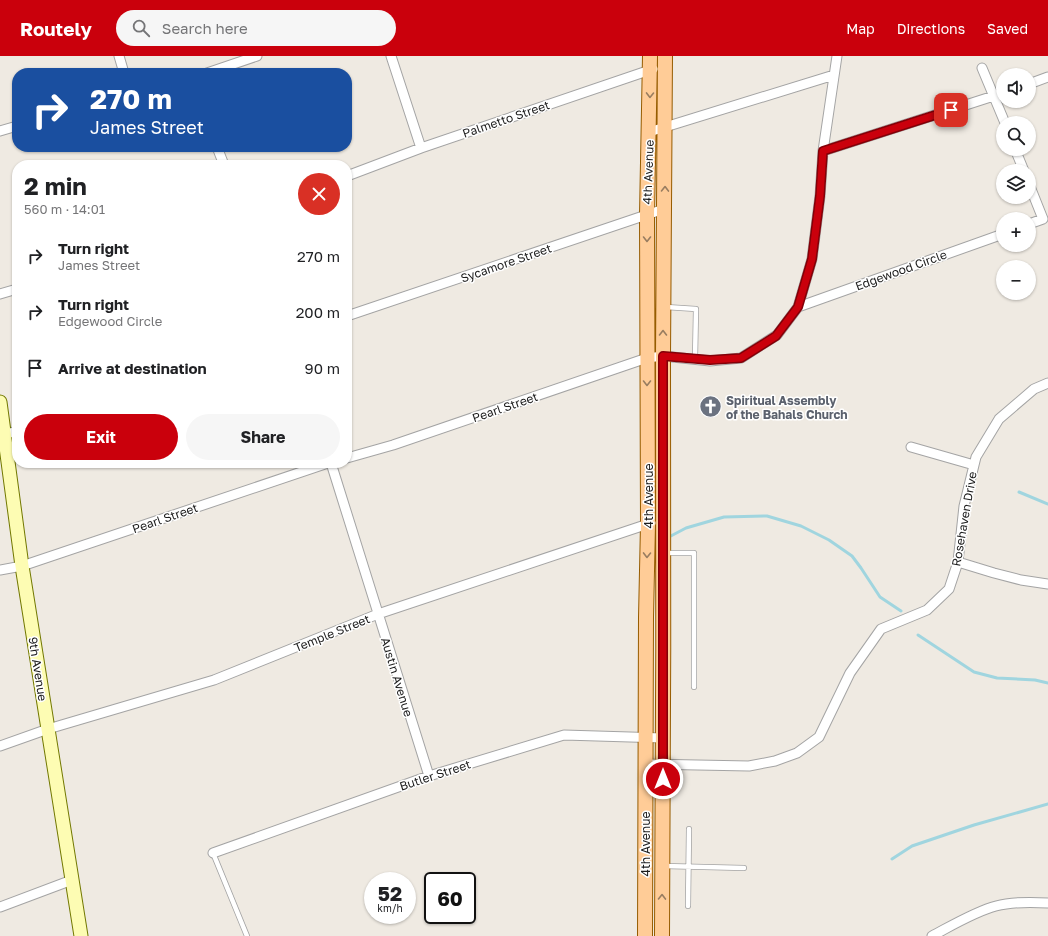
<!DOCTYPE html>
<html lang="en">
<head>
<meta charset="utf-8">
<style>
  body { margin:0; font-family:"Golos Text",sans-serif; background:#f6f6f6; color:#202124; height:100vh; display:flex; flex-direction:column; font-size:15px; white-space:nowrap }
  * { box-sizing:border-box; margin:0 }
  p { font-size:13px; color:#757577 }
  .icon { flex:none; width:22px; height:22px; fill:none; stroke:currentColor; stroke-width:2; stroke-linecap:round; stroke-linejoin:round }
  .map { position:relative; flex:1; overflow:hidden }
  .panel { position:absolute; left:12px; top:104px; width:340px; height:308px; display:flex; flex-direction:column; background:#fff; border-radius:16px; box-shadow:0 1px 3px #0004 }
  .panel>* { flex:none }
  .hud { position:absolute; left:12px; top:12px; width:340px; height:84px; border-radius:16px; box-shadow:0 1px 3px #0004; background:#1a4fa0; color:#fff; overflow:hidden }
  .tools { position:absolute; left:996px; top:12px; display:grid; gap:8px }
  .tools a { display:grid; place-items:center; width:40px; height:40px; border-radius:50%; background:#fff; box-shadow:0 1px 3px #0004; font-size:20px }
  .speed { position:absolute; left:364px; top:816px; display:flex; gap:8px; font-size:20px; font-weight:700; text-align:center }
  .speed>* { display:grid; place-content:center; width:52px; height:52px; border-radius:50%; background:#fff; box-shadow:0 1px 3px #0004; line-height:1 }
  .speed small { font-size:10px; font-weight:400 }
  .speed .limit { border:2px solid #111; border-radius:6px; background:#fff; color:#111 }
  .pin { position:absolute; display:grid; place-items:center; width:34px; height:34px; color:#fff; margin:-17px; border-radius:8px; box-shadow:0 2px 6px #0006 }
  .me { position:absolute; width:44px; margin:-22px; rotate:0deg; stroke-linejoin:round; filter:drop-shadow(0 0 3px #0008) }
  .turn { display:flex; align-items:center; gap:14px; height:84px; padding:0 12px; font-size:18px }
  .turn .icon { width:52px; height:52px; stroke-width:2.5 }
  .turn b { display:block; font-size:28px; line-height:34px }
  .round { display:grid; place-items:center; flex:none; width:42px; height:42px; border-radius:21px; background:#f6f6f6 }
  .overview { display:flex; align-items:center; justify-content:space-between; height:68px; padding:0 12px }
  h1 { font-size:24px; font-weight:700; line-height:30px }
  .cta { display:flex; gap:8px; margin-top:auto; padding:8px 12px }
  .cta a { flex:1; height:46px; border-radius:24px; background:#ca000c; color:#fff; font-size:16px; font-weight:700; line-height:46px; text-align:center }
  .cta a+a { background:#f6f6f6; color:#202124 }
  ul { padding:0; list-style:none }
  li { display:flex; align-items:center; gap:12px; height:56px; padding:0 12px }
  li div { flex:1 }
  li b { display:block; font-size:15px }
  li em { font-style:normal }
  header { display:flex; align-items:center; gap:24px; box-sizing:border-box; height:56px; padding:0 20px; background:#ca000c; color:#fff }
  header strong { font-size:19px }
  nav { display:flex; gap:22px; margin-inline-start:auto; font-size:14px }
  .search { width:280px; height:36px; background:#f6f6f6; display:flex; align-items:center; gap:10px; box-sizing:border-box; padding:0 14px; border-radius:22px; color:#757577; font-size:15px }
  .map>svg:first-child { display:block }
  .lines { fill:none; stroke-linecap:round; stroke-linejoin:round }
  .stream { stroke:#a0d5df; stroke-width:3 }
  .lane-casing { stroke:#a4a4a4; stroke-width:6 }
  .street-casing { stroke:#a4a4a4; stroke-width:11 }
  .secondary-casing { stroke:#727800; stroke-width:15 }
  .primary-casing { stroke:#965c00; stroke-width:16 }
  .lane { stroke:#fff; stroke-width:4.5 }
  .street { stroke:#fff; stroke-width:9 }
  .secondary { stroke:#fdfcb3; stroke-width:13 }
  .primary { stroke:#ffcc97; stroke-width:14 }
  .oneway { stroke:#997d60 }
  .route-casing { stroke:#830008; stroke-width:10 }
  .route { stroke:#ca000c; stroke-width:7 }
  .labels { text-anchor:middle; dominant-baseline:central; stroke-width:3; stroke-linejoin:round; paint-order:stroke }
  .street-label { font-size:12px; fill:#1d1d1d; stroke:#fff }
  .worship-label { font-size:12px; font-weight:bold; fill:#5b616d; stroke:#fff; text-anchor:start }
</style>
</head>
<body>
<header>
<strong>Routely</strong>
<div class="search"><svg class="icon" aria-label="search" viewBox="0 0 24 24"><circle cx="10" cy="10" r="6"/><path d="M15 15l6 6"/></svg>Search here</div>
<nav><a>Map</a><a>Directions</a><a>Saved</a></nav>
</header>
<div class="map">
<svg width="1048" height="880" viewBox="0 0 1048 880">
  <rect width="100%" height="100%" fill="#efeae2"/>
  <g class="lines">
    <path class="stream" d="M 1019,436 L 1048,448
      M 667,482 L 686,472 L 724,461 L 767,460 L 801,470 L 829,484 L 852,500 L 861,512 L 880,541 L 901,555
      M 918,579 L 974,616 L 997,622 L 1035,624 L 1048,627
      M 892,803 L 912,790 L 974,769 L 1048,748"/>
    <defs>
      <path id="lane" d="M 666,251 L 696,253 L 695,303
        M 664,497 L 694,497 L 694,631
        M 213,797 L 247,880
        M 664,810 L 744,812
        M 688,850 L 689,773"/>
      <path id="street" d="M 119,0 L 124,17
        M 391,0 L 421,92
        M 982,12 L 1005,67
        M 207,17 L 257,0
        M 1029,28 L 1048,21
        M 0,75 L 17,70
        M 649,76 L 834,19
        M 217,91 L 224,109
        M 1015,93 L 1024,115
        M 823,95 L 1003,37
        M 347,120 L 421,92 L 653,13
        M 1029,128 L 1043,163 L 1029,168
        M 0,238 L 17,233
        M 798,251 L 1003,178
        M 347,260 L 664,153
        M 0,380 L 17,375
        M 911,391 L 974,409
        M 347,402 L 393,389 L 647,302 L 663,300 L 710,305 L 741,302 L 777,279 L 798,251 L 812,203 L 820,140 L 823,95 L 837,0
        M 331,407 L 429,720
        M 958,506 L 994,517 L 1021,524 L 1048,528
        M 0,514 L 22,510 L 328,407
        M 0,690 L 48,673 L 214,624 L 378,558 L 651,467
        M 646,708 L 749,710 L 775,705 L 797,697 L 819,681 L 850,617 L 881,573 L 927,554 L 949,533 L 958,506 L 964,450 L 976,401 L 999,363 L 1034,333 L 1048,327
        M 213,797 L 429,720 L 564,679 L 663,682
        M 0,851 L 72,824
        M 932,880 C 951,870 976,855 996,850 C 1011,846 1032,846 1048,847"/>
      <path id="secondary" d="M 0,346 L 22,510 L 81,880"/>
      <path id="primary" d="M 645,880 L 646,561 L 648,468 L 647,159 L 650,0
        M 662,880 C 664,687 663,494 663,301 C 663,200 665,100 665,0"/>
    </defs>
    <use href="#lane" class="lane-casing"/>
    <use href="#street" class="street-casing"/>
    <use href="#secondary" class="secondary-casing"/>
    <use href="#primary" class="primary-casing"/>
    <use href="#lane" class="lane"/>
    <use href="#street" class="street"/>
    <use href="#secondary" class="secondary"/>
    <use href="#primary" class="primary"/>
  </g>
  <defs><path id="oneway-chevron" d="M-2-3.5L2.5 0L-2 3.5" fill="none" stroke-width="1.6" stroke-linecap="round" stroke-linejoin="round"/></defs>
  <g class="oneway">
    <use href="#oneway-chevron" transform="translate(650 39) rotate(91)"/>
    <use href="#oneway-chevron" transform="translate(665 133) rotate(-89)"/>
    <use href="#oneway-chevron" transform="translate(647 183) rotate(90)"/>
    <use href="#oneway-chevron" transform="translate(663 277) rotate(-90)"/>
    <use href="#oneway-chevron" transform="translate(647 327) rotate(90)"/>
    <use href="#oneway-chevron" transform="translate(647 499) rotate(91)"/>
    <use href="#oneway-chevron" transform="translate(662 841) rotate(-89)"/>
  </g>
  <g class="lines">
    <defs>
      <path id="route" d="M 663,723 L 663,300 L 710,304 L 741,302 L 776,280 L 798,251 L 812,203 L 820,140 L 823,95 L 951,54"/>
    </defs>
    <use href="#route" class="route-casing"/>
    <use href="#route" class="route"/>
  </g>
  <defs>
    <symbol id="church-disc" viewBox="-11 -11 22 22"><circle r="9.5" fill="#6b7280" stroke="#fff"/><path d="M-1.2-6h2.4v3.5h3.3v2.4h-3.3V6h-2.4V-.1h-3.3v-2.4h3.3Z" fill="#fff"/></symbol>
  </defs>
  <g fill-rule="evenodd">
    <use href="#church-disc" x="698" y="338" width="25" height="25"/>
  </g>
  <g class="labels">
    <g class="street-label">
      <text transform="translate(506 63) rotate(-19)">Palmetto Street</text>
      <text transform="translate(648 116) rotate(-88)">4th Avenue</text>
      <text transform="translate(506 207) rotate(-19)">Sycamore Street</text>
      <text transform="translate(901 214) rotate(-20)">Edgewood Circle</text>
      <text transform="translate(505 351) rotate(-19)">Pearl Street</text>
      <text transform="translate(648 440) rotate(-90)">4th Avenue</text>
      <text transform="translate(165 462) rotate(-19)">Pearl Street</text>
      <text transform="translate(964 463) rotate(-80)">Rosehaven Drive</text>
      <text transform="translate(332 577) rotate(-22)">Temple Street</text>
      <text transform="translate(38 613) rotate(81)">9th Avenue</text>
      <text transform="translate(397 621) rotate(73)">Austin Avenue</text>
      <text transform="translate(435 719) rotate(-18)">Butler Street</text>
      <text transform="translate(645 788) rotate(-90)">4th Avenue</text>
    </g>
    <g class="worship-label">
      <text x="726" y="344">Spiritual Assembly<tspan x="726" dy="14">of the Bahals Church</tspan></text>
    </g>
  </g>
</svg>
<div class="tools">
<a><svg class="icon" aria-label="sound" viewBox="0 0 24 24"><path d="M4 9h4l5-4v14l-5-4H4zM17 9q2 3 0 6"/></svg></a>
<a><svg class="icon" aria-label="search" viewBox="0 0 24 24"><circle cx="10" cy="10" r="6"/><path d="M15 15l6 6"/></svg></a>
<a><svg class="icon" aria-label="layers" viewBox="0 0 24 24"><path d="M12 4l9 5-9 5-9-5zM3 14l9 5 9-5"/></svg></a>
<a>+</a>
<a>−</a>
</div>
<div class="speed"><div>52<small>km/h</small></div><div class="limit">60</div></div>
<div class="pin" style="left:951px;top:54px;background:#d93025"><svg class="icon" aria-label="arrive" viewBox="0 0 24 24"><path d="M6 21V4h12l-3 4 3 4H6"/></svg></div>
<svg class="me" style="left:663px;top:723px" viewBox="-20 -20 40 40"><circle r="17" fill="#ca000c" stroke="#fff" stroke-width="3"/><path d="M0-11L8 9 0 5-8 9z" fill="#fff"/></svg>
<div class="hud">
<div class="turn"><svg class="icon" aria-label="right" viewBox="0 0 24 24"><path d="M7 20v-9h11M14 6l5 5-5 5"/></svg><div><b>270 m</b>James Street</div></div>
</div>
<section class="panel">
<div class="overview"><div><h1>2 min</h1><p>560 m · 14:01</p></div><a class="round" style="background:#d93025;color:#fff"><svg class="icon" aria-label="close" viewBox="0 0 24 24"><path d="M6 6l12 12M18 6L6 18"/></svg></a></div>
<ul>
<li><svg class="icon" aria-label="right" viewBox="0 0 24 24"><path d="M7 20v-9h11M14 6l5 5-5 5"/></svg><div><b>Turn right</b><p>James Street</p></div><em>270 m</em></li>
<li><svg class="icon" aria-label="right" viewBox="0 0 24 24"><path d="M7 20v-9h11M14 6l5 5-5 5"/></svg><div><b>Turn right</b><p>Edgewood Circle</p></div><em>200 m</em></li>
<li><svg class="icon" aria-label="arrive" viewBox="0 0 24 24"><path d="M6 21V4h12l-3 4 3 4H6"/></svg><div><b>Arrive at destination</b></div><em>90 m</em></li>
</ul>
<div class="cta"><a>Exit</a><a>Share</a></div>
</section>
</div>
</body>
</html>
